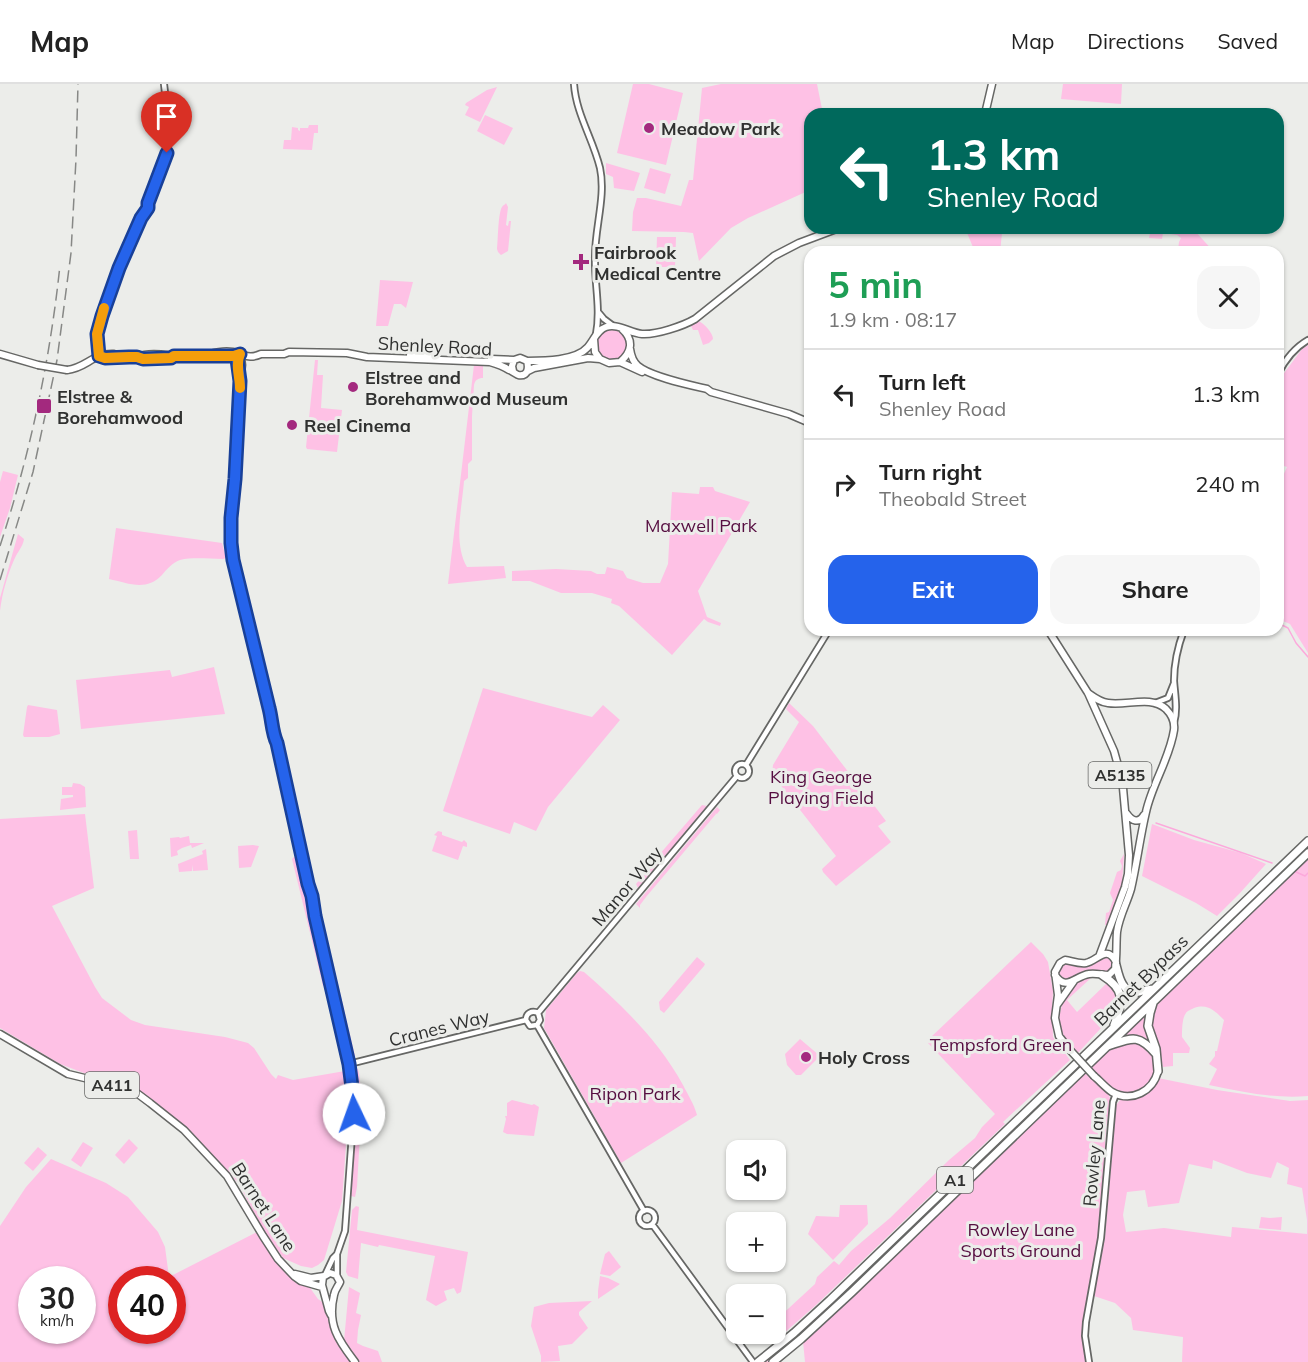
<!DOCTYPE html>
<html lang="en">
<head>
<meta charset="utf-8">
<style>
  body { margin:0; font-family:Mulish,sans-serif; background:#f6f6f6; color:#222; height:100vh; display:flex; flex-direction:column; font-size:22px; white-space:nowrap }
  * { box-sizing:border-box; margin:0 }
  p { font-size:20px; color:#767676 }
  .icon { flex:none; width:33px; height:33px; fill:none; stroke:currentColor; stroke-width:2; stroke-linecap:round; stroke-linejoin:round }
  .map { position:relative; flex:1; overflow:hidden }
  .panel { position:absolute; left:804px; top:162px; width:480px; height:390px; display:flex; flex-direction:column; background:#fff; border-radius:18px; box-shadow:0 2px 4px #0004 }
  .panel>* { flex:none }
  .banner { position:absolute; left:804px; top:24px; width:480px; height:126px; border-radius:18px; box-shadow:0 2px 4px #0004; background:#00695c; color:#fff; overflow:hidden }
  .tools { position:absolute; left:726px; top:1056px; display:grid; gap:12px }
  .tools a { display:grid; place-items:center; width:60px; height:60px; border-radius:12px; background:#fff; box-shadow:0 2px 4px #0004; font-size:30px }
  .speed { position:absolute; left:18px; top:1182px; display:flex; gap:12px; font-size:30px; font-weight:700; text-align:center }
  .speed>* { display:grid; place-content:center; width:78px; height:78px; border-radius:50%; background:#fff; box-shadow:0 2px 4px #0004; line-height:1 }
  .speed small { font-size:15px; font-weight:400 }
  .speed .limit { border:9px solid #d22; background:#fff; color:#111 }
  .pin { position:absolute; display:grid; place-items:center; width:51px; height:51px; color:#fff; margin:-62px -26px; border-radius:50% 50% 50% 0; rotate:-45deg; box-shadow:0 0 6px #0007 }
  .pin .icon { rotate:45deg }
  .me { position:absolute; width:66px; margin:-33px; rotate:357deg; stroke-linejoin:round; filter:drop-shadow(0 0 4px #0008) }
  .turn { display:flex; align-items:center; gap:21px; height:126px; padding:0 24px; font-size:27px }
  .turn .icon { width:78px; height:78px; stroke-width:2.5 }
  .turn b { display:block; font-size:42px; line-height:51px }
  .round { display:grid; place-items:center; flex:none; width:63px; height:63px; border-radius:18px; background:#f6f6f6 }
  .overview { display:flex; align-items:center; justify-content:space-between; height:102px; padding:0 24px }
  h1 { font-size:36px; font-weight:700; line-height:45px; color:#1e9e55 }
  .cta { display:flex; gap:12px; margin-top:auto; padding:12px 24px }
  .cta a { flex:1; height:69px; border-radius:18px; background:#2563eb; color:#fff; font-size:24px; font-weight:700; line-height:69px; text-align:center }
  .cta a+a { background:#f6f6f6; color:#222 }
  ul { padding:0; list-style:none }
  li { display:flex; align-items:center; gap:18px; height:90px; padding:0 24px; border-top:2px solid #e0e0e0 }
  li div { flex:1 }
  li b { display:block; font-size:22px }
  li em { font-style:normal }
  header { display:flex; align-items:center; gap:36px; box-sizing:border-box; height:84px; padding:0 30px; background:#fff; border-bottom:2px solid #e0e0e0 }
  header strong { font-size:28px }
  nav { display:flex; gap:33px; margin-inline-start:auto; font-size:21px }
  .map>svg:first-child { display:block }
  .green { fill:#fec1e5; fill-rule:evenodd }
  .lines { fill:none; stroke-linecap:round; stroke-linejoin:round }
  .stream { stroke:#fca9dc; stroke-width:1.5 }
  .minor-casing { stroke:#666765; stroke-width:8 }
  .major-casing { stroke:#666765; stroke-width:9 }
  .highway-casing { stroke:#666765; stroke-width:10 }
  .minor { stroke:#fff; stroke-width:4.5 }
  .major { stroke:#fff; stroke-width:6 }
  .highway { stroke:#fff; stroke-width:7 }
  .rail { stroke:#878886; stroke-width:1.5; stroke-dasharray:12 6; stroke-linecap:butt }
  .major-bridge-casing { stroke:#666765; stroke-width:9; stroke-linecap:butt }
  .major-bridge { stroke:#fff; stroke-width:6 }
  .route-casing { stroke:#184099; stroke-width:15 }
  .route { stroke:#2563eb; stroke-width:10 }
  .slow { stroke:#f59e0b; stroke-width:10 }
  .poi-dot { fill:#a3297e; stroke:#ecedea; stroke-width:2 }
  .labels { text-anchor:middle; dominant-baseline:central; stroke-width:6; stroke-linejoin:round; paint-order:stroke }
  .shield { fill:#ecedea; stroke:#686968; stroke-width:1.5 }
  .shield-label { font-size:16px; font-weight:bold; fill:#303130 }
  .poi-label { font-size:18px; font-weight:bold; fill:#303130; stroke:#ecedea; text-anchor:start }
  .street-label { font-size:18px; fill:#303130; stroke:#ecedea }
  .park-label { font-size:18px; fill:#560e41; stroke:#ecedea }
</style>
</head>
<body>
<header>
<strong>Map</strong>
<nav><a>Map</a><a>Directions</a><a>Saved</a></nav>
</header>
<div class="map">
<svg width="1308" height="1278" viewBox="0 0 1308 1278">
  <rect width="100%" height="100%" fill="#ecedea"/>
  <path class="green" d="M 633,0 L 649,0 L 683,9 L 666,81 L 617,69 Z
    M 721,0 L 817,0 L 823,30 L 810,30 L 810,106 L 748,134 L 731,144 L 699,177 L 693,149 L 684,148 L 632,147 L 633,128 L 637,114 L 646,114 L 681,122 L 689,96 L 693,96 L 702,4 Z
    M 1063,0 L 1122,0 L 1121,20 L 1061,15 Z
    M 497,3 L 480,38 L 465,31 L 469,23 L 465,21 L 466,19 L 487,6 Z
    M 485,31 L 513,44 L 504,61 L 477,47 Z
    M 309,41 L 318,41 L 318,49 L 314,49 L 312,66 L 283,65 L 284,56 L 291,56 L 292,43 L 298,44 L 298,46 L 300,47 L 300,44 L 308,44 Z
    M 606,79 L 640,89 L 634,107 L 614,104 L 613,93 L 606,90 Z
    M 650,84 L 671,90 L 665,110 L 644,104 Z
    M 506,119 L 508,123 L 506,141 L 508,142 L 509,137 L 511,137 L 508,167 L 501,171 L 498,168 L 497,165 C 498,157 498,129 502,123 C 503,121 505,121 506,119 Z
    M 965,144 L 992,144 L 992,148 L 1002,149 L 1000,168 L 975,168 Z
    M 1151,144 L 1199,144 L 1195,147 L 1214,168 L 1188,168 L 1178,166 L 1179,158 L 1181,154 L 1177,151 L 1163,149 L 1162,155 L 1149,154 Z
    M 657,153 L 676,153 L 675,183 L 656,183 Z
    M 380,196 L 413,198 L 406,224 L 401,220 L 394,220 L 388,242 L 376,242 Z
    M 698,237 C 704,239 713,249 713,255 L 709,259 L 703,261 L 698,246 L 693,246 L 691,242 Z
    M597 261a15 15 0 1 1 30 0a15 15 0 1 1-30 0Z
    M 1308,261 L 1308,569 L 1290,540 L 1278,535 L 1278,517 L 1284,502 L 1278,498 L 1278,403 L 1287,383 L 1278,380 L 1278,301 L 1279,296 L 1302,265 Z
    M 315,276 L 318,276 L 317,291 L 323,291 L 321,324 L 342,326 L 337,368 L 307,365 L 306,363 Z
    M 474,281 L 483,281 L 483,294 C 478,294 475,296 474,301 L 472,332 L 472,376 L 468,380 L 468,394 L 464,397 C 462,424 453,459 467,483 L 504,482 L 506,494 L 448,500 Z
    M 3,387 L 18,391 L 10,424 L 0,453 L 0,398 Z
    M 700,403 L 713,403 L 715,407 L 750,418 L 698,507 L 707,533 L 721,539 L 720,542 L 708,538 L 704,535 L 672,571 L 619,522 L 611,519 L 612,515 L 592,509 L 561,509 L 530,497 L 512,497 L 512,487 L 556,485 L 591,487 L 597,490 L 605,490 L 607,483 L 623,487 L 627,494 L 643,499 L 660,499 L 668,480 L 672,408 L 699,410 Z
    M 116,444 L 222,459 L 226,474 L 223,475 C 209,475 193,473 180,476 C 172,479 167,485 162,491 C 146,508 128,499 109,495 Z
    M 18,450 L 24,455 C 23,463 17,468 14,476 C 7,492 2,510 0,527 L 0,514 Z
    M 214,583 L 225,630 L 81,645 L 76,596 L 170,586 L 172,593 Z
    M 483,604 L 592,633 L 603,621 L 620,636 L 548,723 L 536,747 L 514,738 L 510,750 L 443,727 Z
    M 789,619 L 813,642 L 886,737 L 878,742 L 891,758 L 836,802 L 823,788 L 822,785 L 836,772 L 772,690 L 773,681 L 799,638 L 786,625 Z
    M 28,621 L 57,626 L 60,650 L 49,653 L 24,653 L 23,651 L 27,623 Z
    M 73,699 L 80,700 L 85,703 L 86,723 L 60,726 L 61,715 L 73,713 L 73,711 L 62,711 L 62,703 L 72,703 Z
    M 702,721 L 707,722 L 638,804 L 636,800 L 659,772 L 662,772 L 659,771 Z
    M 717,723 L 720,726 L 717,730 L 715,729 L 716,730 L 646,813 L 640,821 L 640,824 L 636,820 Z
    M 85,730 L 94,804 L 52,822 L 95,903 L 102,914 L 131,936 L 145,941 L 225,953 L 248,959 L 254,964 L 271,990 L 276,995 L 278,991 L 293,996 L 345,987 L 349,1017 L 342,1117 L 324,1176 L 318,1181 L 312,1184 L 301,1182 L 283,1174 L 267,1152 L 239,1101 L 230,1089 L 184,1042 L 150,1014 L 120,997 L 84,989 L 60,980 L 0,944 L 0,735 Z
    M 1152,740 L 1194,756 L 1241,769 L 1266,780 L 1240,809 L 1217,832 L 1196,819 L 1142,792 Z
    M 137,746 L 139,775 L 130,775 L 128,747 Z
    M 438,747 L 442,748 L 442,751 L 462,758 L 464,756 L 467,759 L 467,763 L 463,762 L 458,776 L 432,767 L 437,752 L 434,751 Z
    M 189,752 L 190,759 L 204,759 L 192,764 L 191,761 L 182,764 L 177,767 L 178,771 L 171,773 L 170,754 L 179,753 L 180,754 Z
    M 253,761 L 259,762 L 251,783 L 239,784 L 238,762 Z
    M 206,765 L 208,786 L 193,787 L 192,781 L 192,787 L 179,788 L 178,780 L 203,770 L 202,767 Z
    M 1124,770 L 1122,800 L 1107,841 L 1105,841 L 1106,829 L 1109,828 L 1113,816 L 1110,809 L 1117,788 L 1121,786 L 1122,782 L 1120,777 Z
    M 294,773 L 298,773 L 328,902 L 323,902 L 292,775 Z
    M 1308,773 L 1308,1012 C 1275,1015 1242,1008 1209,1001 L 1217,985 L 1209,980 L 1215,972 L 1215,967 L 1217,967 L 1224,936 C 1215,927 1208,919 1194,924 C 1192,925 1187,927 1186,929 C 1182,934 1182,946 1182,953 L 1190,964 L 1189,969 L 1173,969 L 1173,982 L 1163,983 C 1161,967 1150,952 1150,936 C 1150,931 1153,926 1155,922 Z
    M 1031,858 L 1043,870 L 1048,878 L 1053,907 L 1052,925 L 1053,953 L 1070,976 L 1003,1038 L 1005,1040 L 815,1222 L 776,1256 L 770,1250 L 776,1250 L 776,1236 L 815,1200 L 817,1193 L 834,1177 L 839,1181 L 851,1167 L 890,1134 L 949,1076 L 975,1054 L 982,1043 L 995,1030 L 928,959 L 930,954 Z
    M 697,873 L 705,880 L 704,882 L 664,929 L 660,926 L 659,918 Z
    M 1105,873 L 1108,873 L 1113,877 L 1112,884 L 1109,888 C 1101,888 1095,886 1087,887 C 1078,889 1073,897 1063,896 C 1058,891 1056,883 1065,880 Z
    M 333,879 L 355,972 L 351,973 L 329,880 Z
    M 580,887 L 584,888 C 622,921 659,957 683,1001 C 688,1011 694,1020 697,1031 L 621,1079 L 544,944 L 546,926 L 577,889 Z
    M 1092,893 L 1067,916 L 1077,928 L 1108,898 L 1114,902 L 1119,914 L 1114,930 L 1077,970 C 1072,964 1066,958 1063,950 C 1055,933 1062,914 1075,901 C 1080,896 1086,895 1092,893 Z
    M 1137,926 L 1139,927 L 818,1235 L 767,1278 L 764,1278 L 824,1227 Z
    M 1148,929 L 1155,965 L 1149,959 L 1117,958 L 1136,938 Z
    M 800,955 L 820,972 L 801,991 L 796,991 L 787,981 L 785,970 Z
    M 1135,956 C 1139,959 1144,960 1148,963 C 1170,981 1144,1023 1111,1003 C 1103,998 1097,990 1090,983 L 1114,962 Z
    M 354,984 L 358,985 L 359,989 L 362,1015 L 357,1103 L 355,1113 L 351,1112 L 357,1015 Z
    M 1085,989 L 1098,1001 L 1108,1009 L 1111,1017 L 1106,1043 L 1101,1131 L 1083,1251 L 1086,1278 L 805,1278 L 803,1257 C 833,1229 863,1201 893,1173 C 907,1160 922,1150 934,1134 Z
    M 1158,994 L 1217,1006 L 1290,1017 L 1308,1016 L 1308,1278 L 1182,1278 L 1183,1253 L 1133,1246 L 1131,1234 L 1115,1219 L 1094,1212 L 1105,1153 L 1116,1021 L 1121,1015 C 1137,1014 1152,1010 1158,994 ZM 1213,1076 L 1247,1089 L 1271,1094 L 1277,1078 L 1289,1084 L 1287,1100 L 1302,1104 L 1307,1136 L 1307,1150 L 1232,1143 L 1231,1153 L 1164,1144 L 1126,1148 L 1123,1131 L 1127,1108 L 1145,1106 L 1148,1123 L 1179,1119 L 1189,1080 L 1212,1085 Z
    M 512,1016 L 532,1021 L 534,1020 L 539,1023 L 534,1052 L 507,1050 L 503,1048 L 506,1035 L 505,1032 L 507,1032 L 507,1019 Z
    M 129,1055 L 138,1064 L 124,1080 L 115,1071 Z
    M 83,1058 L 93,1064 L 81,1083 L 71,1076 Z
    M 38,1063 L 47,1071 L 33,1087 L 24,1079 Z
    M 51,1075 L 106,1099 L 128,1113 L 158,1148 L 165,1163 L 169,1193 L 257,1148 L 285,1187 L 299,1198 L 308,1201 L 318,1215 L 325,1220 L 334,1254 L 351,1278 L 0,1278 L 0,1142 L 26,1103 ZM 32,1196 L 82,1196 L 82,1246 L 32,1246 ZM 122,1196 L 172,1196 L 172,1246 L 122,1246 Z
    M 840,1121 L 867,1121 L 868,1140 L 833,1176 L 808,1150 L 816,1132 L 839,1133 Z
    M 356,1122 L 359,1123 L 357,1146 L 468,1168 L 461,1208 L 457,1210 L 454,1204 L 444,1207 L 447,1216 L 436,1222 L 426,1216 L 435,1172 L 379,1161 L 378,1163 L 361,1159 L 358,1195 L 348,1192 L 346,1188 L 352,1126 Z
    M 1261,1133 L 1270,1134 L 1282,1133 L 1281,1146 L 1259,1144 Z
    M 609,1167 L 621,1183 L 610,1192 L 600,1190 L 605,1170 Z
    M 600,1192 L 608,1194 L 620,1200 L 598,1215 L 598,1207 Z
    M 349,1203 L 360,1209 L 356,1229 L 361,1231 L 358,1246 L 357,1259 L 363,1262 L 378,1267 L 382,1278 L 359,1278 L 344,1257 Z
    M 592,1217 L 579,1228 L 579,1231 L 588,1244 L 572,1260 L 558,1262 L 560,1277 L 541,1278 L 541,1272 L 531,1242 L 534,1223 L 549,1219 Z"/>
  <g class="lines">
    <path class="stream" d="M 1278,539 L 1288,544 L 1296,559 L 1308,573
      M 1156,739 L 1272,779
      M 1296,788 L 1305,792 L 1308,789"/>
    <defs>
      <path id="minor" d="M 574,0 C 576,30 593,55 600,84 C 606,112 595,143 595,172 C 594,198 601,224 596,250
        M 599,229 L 604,235 L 612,241
        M 99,271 L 97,250 L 102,232 L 119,184 L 141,134 L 148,125 L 148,119 L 163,81 L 168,58 L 168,34 L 164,0
        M 240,271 C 243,277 243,285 240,292 L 235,395 L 231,434 L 231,459 L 233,476 L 269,624 C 271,635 272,650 277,659 L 308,800 L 312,812 L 315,832 L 349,980 L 353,1011 L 352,1051 L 345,1147 L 337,1170 L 333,1174 L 325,1191
        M 240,271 C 236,277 237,285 240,292
        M 1278,290 C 1285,276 1294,264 1308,256
        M 1155,619 L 1168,614 L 1174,599
        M 1174,639 C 1178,625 1175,611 1174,597 C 1174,580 1178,562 1184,546
        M735 687a7 7 0 1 1 14 0a7 7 0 1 1-14 0Z
        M 746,681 L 829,546
        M 538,929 L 737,692
        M 526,936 L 530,942 L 537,941 L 540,936 L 538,929
        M 526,936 C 526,929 532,926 538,929
        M 537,941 L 644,1127
        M 349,980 L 526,936
        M639 1134a8 8 0 1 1 16 0a8 8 0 1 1-16 0Z
        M 652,1140 L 753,1278
        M 337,1170 L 337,1192
        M 1089,1278 L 1085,1252 L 1086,1238 L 1101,1154 L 1113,1018 L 1116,1010"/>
      <path id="major" d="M 985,30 L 992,0
        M 594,255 L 595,268 L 600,275
        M 630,265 C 631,272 633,278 638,282 C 651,293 690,301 707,305 L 711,308 L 789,330 L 810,339
        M 0,270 L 38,281
        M 99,271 L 105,274 L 137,273 C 150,268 165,271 177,272 C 188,273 198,271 208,272
        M 410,271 L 436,272
        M 205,272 C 212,268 225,267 233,268 C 246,270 247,276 261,270 L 284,270 L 289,268 L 347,269 L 367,273 L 490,278 C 497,280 503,282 509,286 C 511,286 517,291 518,291 C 528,293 529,284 527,277 L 520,274 L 514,276 L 512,282 L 513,287
        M 491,275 L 514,276
        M 527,277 C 544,277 576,277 588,263 C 594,256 597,246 606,243 C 618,239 630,249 642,250 C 656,251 683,242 695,235 L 774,172 L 799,159 L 839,144
        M 620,278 L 642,288
        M 67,286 C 87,284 92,269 114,270
        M 528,287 L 534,284 L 588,274 L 600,275 L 609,279 L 620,278 C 632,268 634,256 622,245
        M 1048,546 L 1088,609 L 1114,667 L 1119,685 L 1123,704 L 1129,771 L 1128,790 L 1125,803 L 1100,870
        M 1127,730 C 1132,737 1139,740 1144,731
        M 1055,891 C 1066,908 1075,892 1089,890 C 1096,889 1102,891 1109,891 L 1115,885 C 1117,873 1116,860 1117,848 C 1119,833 1127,819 1131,805 C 1137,779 1140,753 1146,728 C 1152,700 1170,674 1174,646 C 1175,638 1172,631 1166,625 C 1151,611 1127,622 1108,619 C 1100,618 1095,614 1088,609
        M 1057,921 L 1074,897
        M 0,950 L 68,990 L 126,1004 L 138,1010 L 150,1019 L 184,1046 L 227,1092 L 263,1152 L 278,1175 L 294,1192 L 301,1197 L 322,1203
        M 1070,966 L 1059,952 L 1055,934 L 1058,911 L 1055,888 L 1060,879 L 1065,876 C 1072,877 1078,880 1086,879 C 1097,877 1107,860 1116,878
        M 1094,992 C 1100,997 1106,1004 1112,1008 C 1132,1019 1153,1007 1158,987
        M 295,1190 L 311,1194 L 324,1192
        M 331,1231 L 329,1227 L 322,1201 L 323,1193 L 330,1189 L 336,1191 L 340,1198 C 338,1203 335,1205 334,1211 C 327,1240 338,1256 355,1278"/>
      <path id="highway" d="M 1116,881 C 1119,893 1122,910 1139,908 C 1144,907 1148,905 1153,905
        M 1102,891 C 1126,906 1123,917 1114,941
        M 1153,919 L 1150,929 L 1148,942 L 1156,965 L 1158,987
        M 1108,962 C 1132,954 1138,949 1156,970
        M 758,1278 L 794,1249 L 830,1216 L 1308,757
        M 773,1278 L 801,1255 L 852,1208 L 1308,769"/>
    </defs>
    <use href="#minor" class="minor-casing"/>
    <use href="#major" class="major-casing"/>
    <use href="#highway" class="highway-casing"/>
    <use href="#minor" class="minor"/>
    <use href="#major" class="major"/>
    <use href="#highway" class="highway"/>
    <path class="rail" d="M 0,462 C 30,370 50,277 60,181
      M 0,496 L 33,388 L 57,276 L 71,169 L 76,75 L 78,0"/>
    <defs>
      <path id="major-bridge" d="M 38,281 L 67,286
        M 1070,966 L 1094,992"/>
    </defs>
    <use href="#major-bridge" class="major-bridge-casing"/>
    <use href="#major-bridge" class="major-bridge"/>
  </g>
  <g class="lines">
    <defs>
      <path id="route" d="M 167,69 L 148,119 L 148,124 L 141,134 L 119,184 L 102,232 L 97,250 L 99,272 L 105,274 L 129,273 L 137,273 L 143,275 L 171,274 L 174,272 L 234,272 L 240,270 L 237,275 L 240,297 L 235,395 L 231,434 L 231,459 L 233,476 L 269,624 C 272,635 272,649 277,659 L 308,800 L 312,812 L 315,832 L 349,980 L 353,1011 L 354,1030"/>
    </defs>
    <use href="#route" class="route-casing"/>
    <use href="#route" class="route"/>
    <path class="slow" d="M 104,224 L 97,250 L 99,272 L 105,274 L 129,273 L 137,273 L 143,275 L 171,274 L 174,272 L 234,272 L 240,270 C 235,281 240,293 240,304"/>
  </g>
  <g class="poi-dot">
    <circle cx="649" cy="44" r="6"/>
    <path d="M578 169h6v6h6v6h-6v6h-6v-6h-6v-6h6z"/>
    <circle cx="353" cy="303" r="6"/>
    <rect x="36" y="314" width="16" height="16" rx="3"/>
    <circle cx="292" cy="341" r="6"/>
    <circle cx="806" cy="973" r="6"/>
  </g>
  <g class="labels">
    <g class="shield">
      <rect x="1088.5" y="678" width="63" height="26" rx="4.5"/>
      <rect x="85" y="988" width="54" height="26" rx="4.5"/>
      <rect x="937" y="1083" width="36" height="26" rx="4.5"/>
    </g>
    <g class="shield-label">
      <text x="1120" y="691">A5135</text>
      <text x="112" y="1001">A411</text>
      <text x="955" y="1096">A1</text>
    </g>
    <g class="poi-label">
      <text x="661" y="44">Meadow Park</text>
      <text x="594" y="168">Fairbrook<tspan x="594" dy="21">Medical Centre</tspan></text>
      <text x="365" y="293">Elstree and<tspan x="365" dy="21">Borehamwood Museum</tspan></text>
      <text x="57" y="312">Elstree &amp;<tspan x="57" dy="21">Borehamwood</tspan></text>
      <text x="304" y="341">Reel Cinema</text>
      <text x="818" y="973">Holy Cross</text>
    </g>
    <g class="street-label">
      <text transform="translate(435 262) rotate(3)">Shenley Road</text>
      <text transform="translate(627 802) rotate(-50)">Manor Way</text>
      <text transform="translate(1141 896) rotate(-44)">Barnet Bypass</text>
      <text transform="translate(439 944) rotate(-14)">Cranes Way</text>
      <text transform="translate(1094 1069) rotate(-85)">Rowley Lane</text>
      <text transform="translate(264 1123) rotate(57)">Barnet Lane</text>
    </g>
    <g class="park-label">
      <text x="701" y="441">Maxwell Park</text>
      <text x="821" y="692">King George<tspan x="821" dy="21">Playing Field</tspan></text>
      <text x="1001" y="960">Tempsford Green</text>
      <text x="635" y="1009">Ripon Park</text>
      <text x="1021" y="1145">Rowley Lane<tspan x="1021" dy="21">Sports Ground</tspan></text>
    </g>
  </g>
</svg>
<div class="tools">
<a><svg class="icon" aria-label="sound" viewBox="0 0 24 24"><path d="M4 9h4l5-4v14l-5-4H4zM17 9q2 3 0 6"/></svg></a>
<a>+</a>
<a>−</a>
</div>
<div class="speed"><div>30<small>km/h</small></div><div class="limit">40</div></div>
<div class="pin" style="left:167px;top:69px;background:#d93025"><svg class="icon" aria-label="arrive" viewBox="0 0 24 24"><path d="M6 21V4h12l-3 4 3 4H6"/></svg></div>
<svg class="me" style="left:354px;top:1030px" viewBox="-20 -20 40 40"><circle r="19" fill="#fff"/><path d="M0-13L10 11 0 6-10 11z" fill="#2563eb"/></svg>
<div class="banner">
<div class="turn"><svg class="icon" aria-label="left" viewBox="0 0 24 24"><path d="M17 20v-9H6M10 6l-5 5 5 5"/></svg><div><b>1.3 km</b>Shenley Road</div></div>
</div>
<section class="panel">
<div class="overview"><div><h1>5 min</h1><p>1.9 km · 08:17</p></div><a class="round"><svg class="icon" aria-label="close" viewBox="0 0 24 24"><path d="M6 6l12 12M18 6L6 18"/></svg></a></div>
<ul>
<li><svg class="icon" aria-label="left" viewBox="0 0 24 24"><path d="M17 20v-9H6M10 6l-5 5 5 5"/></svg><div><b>Turn left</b><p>Shenley Road</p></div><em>1.3 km</em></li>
<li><svg class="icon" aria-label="right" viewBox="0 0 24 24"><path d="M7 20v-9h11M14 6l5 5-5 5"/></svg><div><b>Turn right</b><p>Theobald Street</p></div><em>240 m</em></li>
</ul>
<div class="cta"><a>Exit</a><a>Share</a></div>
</section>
</div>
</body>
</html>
